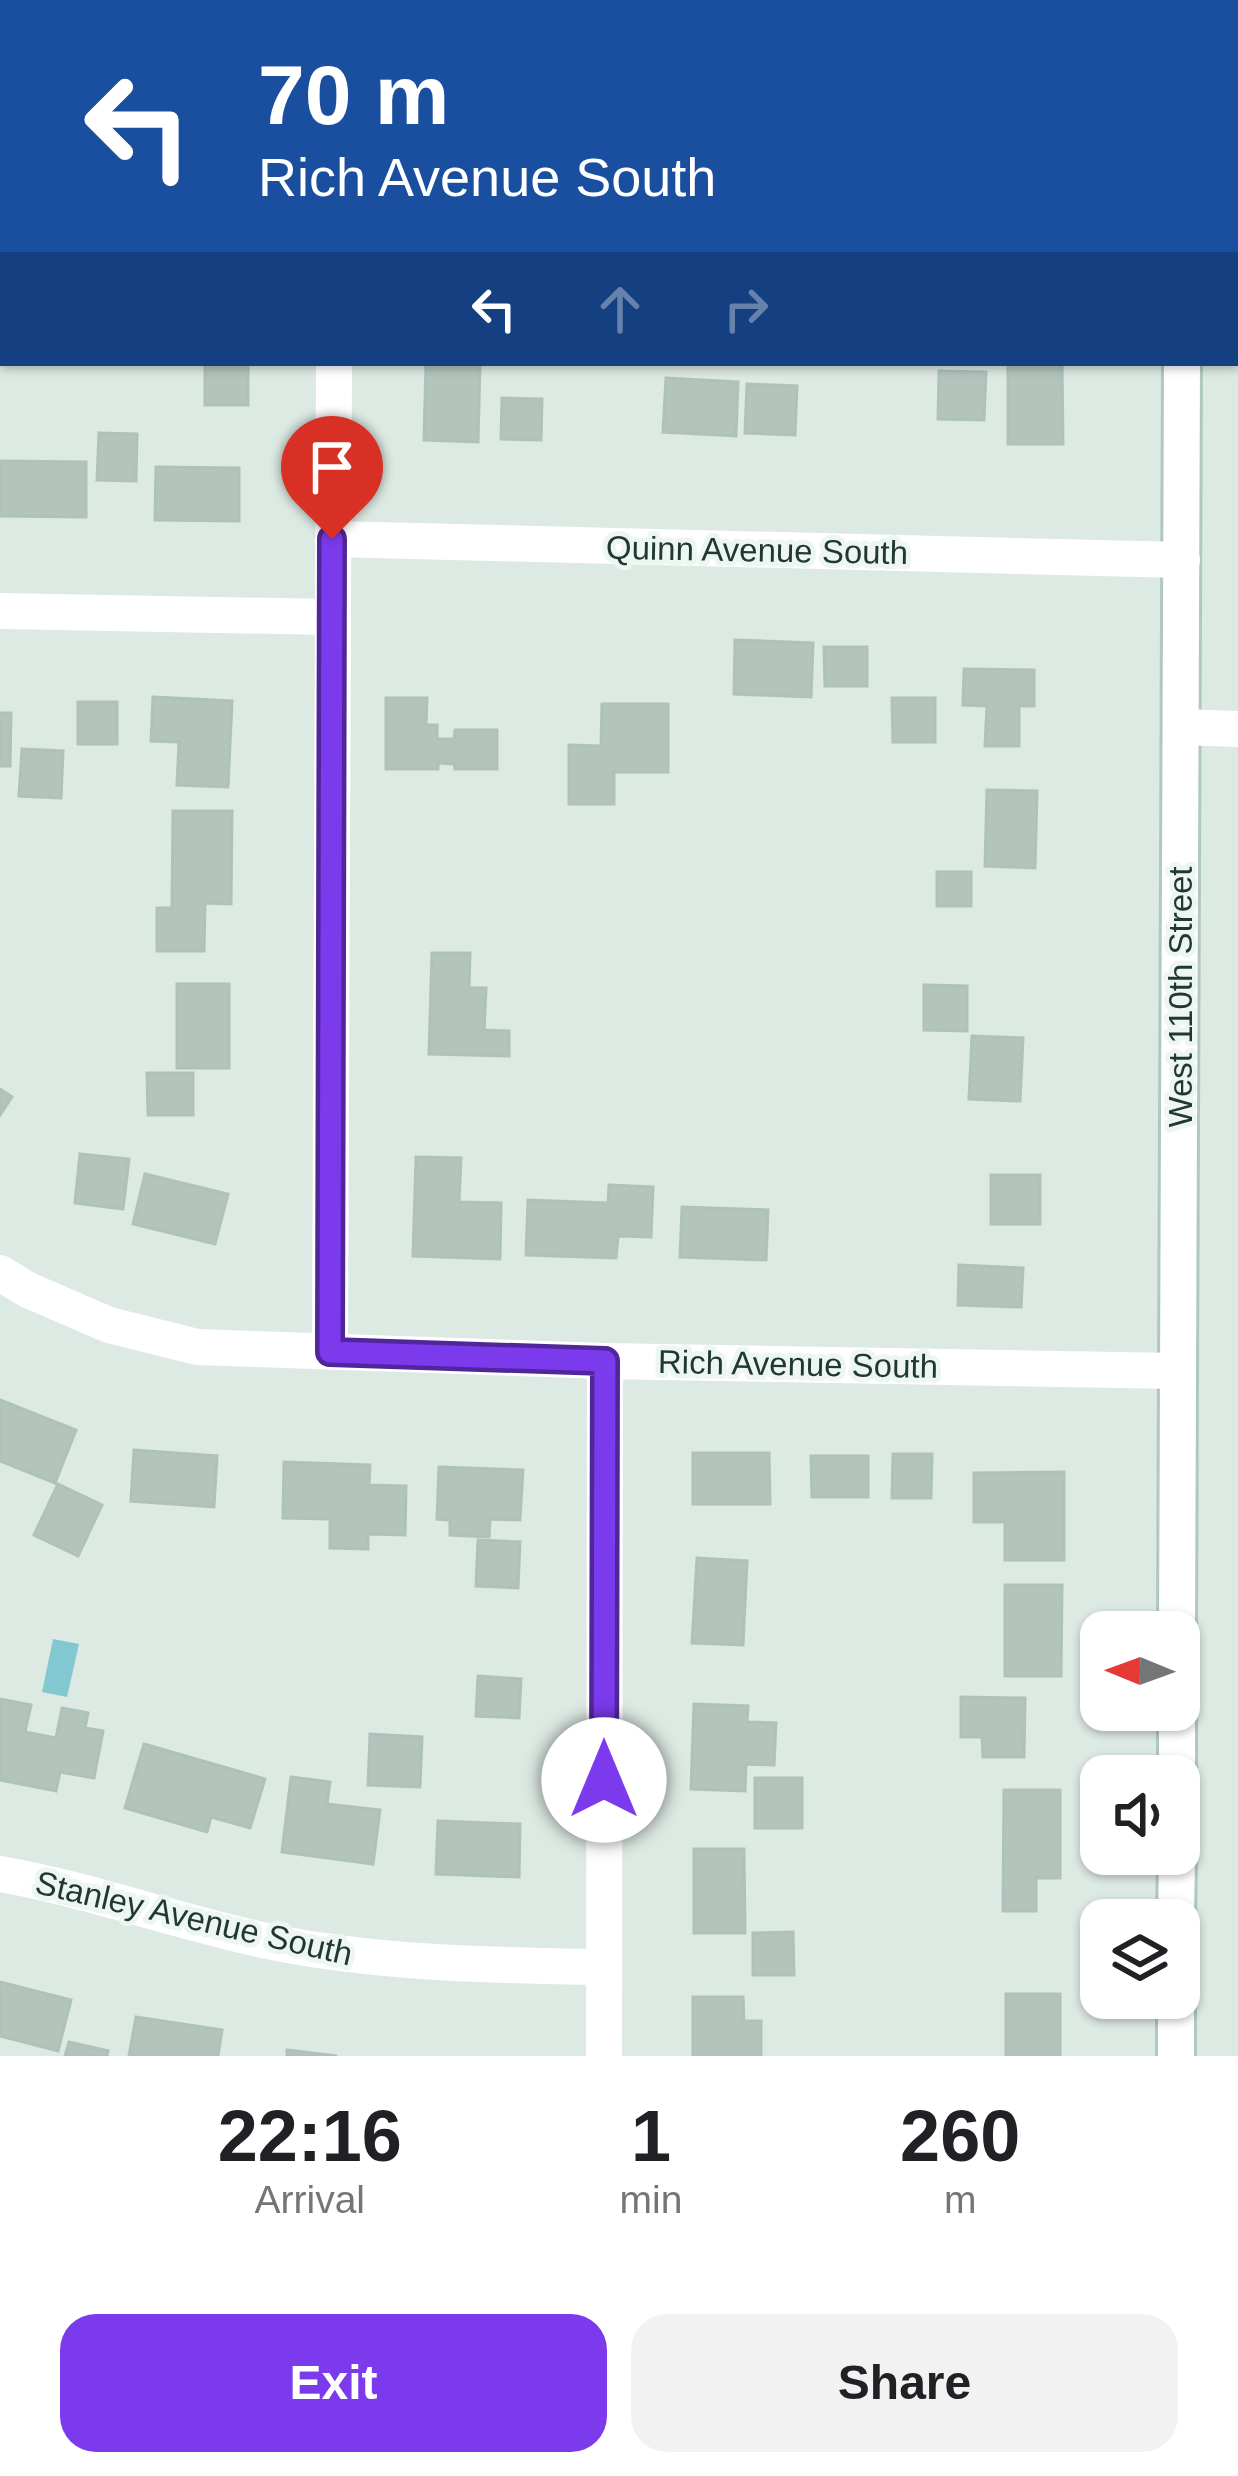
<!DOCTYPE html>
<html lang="en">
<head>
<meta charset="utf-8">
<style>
  body { margin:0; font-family:Arial,sans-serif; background:#f2f2f2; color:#202124; height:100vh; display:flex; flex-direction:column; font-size:45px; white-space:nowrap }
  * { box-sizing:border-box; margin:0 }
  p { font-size:39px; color:#757577 }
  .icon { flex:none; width:66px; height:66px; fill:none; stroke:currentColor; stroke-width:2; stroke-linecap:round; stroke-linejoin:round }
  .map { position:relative; height:2056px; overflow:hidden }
  .sheet { display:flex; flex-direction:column; background:#fff; flex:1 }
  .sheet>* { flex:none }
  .hud { position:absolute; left:0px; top:0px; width:1239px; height:366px; box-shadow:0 3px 9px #0004; background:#1a4fa0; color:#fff; overflow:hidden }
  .needle { width:78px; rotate:271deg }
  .fabs { position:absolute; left:1080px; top:1611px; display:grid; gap:24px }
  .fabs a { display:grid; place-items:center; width:120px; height:120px; border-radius:24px; background:#fff; box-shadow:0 3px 9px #0004; font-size:60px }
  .pin { position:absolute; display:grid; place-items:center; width:102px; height:102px; color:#fff; margin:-123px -51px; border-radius:50% 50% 50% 0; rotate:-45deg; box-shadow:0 0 12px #0007 }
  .pin .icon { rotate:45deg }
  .me { position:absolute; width:132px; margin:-66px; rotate:0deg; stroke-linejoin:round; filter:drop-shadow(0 0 9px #0008) }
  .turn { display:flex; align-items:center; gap:42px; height:252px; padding:0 60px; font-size:54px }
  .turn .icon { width:156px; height:156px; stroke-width:2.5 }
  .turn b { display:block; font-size:84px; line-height:102px }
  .lanes { display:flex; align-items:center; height:114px; padding:0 60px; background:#0003; justify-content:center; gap:60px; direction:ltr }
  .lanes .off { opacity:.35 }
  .eta { display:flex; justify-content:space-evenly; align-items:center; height:204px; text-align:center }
  .eta b { font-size:72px; font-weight:700; line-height:84px }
  .primary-button { display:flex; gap:24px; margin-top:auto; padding:24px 60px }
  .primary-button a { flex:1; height:138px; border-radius:36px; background:#7c3aed; color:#fff; font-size:48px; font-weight:700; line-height:138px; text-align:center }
  .primary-button a+a { background:#f2f2f2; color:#202124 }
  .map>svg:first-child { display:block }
  .water { fill:#83c8d0 }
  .building { fill:#b2c4bc; stroke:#afc2ba; stroke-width:3 }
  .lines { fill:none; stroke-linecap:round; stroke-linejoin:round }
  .secondary-casing { stroke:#b0c9be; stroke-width:42 }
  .street { stroke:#fff; stroke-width:36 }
  .secondary { stroke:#fff; stroke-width:36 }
  .route-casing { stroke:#51269a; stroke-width:30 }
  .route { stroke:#7c3aed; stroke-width:21 }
  .labels { text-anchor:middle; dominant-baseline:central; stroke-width:10; stroke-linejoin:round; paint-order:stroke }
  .street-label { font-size:33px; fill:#1f3830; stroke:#edf6f1 }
</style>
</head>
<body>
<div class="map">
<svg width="1238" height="2056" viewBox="0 0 1238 2056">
  <rect width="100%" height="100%" fill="#dde9e3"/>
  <path class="water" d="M 53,1639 L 79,1644 L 67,1697 L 42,1692 Z"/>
  <path class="building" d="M 1011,0 L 1064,0 L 1064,3 L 1011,3 Z
    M 0,197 L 3,197 L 3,248 L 0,247 Z
    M 426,363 L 480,363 L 478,442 L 424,440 Z
    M 1008,363 L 1062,363 L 1063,444 L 1008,444 Z
    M 205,366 L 248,366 L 248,405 L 205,405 Z
    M 939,371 L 986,372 L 984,420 L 938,419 Z
    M 666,378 L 738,382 L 736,436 L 663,432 Z
    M 747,384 L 797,386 L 795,435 L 745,433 Z
    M 502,398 L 542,399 L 541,440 L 501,439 Z
    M 99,433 L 137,434 L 136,481 L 97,480 Z
    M 0,461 L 86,462 L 86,517 L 0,516 Z
    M 156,467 L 239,468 L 239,521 L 155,520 Z
    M 735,640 L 813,643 L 811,697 L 734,694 Z
    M 824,647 L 867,647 L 867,686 L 825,686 Z
    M 964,669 L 1034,670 L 1034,706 L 1019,706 L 1019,746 L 985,746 L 987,706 L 963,705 Z
    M 153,697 L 232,701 L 228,787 L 177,785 L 179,742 L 151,741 Z
    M 386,698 L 427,698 L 426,725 L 437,725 L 437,739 L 454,739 L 455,730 L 497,730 L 497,769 L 455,769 L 454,764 L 438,763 L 438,769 L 386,769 Z
    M 892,698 L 935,698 L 935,742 L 893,742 Z
    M 78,702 L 117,702 L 117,744 L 78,744 Z
    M 602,704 L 668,704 L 668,772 L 614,772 L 614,804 L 569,804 L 569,745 L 601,746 Z
    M 0,713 L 11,713 L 10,766 L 0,766 Z
    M 22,749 L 63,751 L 61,798 L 19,796 Z
    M 987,790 L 1037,791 L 1035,868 L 985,866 Z
    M 173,811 L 232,811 L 231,904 L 205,903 L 204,951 L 157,951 L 157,908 L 172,908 Z
    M 937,872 L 971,872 L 971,906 L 937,906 Z
    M 432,953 L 470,953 L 469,988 L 486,988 L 484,1030 L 509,1031 L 509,1056 L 429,1054 Z
    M 177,984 L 229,984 L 229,1068 L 177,1068 Z
    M 924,985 L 967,986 L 967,1031 L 924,1030 Z
    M 972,1036 L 1023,1038 L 1020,1101 L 969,1099 Z
    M 147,1073 L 193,1073 L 193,1115 L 148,1115 Z
    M 0,1089 L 12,1097 L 0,1115 Z
    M 80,1154 L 129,1159 L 123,1209 L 75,1203 Z
    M 416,1157 L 461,1158 L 459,1202 L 501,1203 L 500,1259 L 413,1256 Z
    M 145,1174 L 228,1194 L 215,1244 L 133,1224 Z
    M 991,1175 L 1040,1175 L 1040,1224 L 991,1224 Z
    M 609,1185 L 653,1187 L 651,1237 L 618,1236 L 616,1258 L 526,1255 L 528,1200 L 608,1203 Z
    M 682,1207 L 768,1210 L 766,1260 L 680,1257 Z
    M 959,1265 L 1023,1268 L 1021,1307 L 958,1305 Z
    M 0,1400 L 76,1430 L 55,1483 L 0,1461 Z
    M 134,1450 L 217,1456 L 214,1507 L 131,1501 Z
    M 693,1453 L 769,1453 L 770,1504 L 693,1504 Z
    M 893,1454 L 932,1454 L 931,1498 L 892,1498 Z
    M 811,1456 L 868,1456 L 868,1497 L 812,1497 Z
    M 284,1462 L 370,1465 L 369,1485 L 406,1486 L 405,1535 L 368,1534 L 368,1549 L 330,1548 L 330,1519 L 283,1518 Z
    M 439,1467 L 523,1470 L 520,1520 L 490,1519 L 489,1537 L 450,1535 L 450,1520 L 437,1519 Z
    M 1064,1472 L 1064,1560 L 1005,1560 L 1005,1522 L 974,1522 L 974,1473 Z
    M 58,1484 L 102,1505 L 78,1556 L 34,1535 Z
    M 478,1540 L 520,1542 L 518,1588 L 476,1586 Z
    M 697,1558 L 747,1561 L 743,1645 L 692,1643 Z
    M 1005,1585 L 1062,1585 L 1061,1676 L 1005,1676 Z
    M 478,1676 L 521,1679 L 519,1718 L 476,1716 Z
    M 961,1697 L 1025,1698 L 1024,1757 L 983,1757 L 982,1737 L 961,1737 Z
    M 0,1699 L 31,1705 L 25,1732 L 56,1738 L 62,1708 L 88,1713 L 85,1728 L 103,1731 L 94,1778 L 60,1772 L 56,1791 L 0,1780 Z
    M 694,1704 L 748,1706 L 747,1722 L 776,1723 L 774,1765 L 746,1764 L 745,1791 L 691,1789 Z
    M 370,1734 L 422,1737 L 420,1787 L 368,1785 Z
    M 144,1744 L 265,1779 L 250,1828 L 211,1817 L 207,1832 L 125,1808 Z
    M 291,1777 L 330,1782 L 327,1804 L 380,1810 L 373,1864 L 282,1852 Z
    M 755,1778 L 802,1778 L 802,1828 L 755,1828 Z
    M 1004,1790 L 1060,1790 L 1060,1878 L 1036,1878 L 1036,1911 L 1003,1911 Z
    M 438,1821 L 520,1824 L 519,1877 L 436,1874 Z
    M 694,1849 L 744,1849 L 745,1933 L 694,1933 Z
    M 793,1932 L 794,1975 L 753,1975 L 753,1933 Z
    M 0,1982 L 71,2000 L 58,2051 L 0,2036 Z
    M 1006,1994 L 1060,1994 L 1060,2056 L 1006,2056 Z
    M 693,1997 L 743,1997 L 744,2021 L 761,2021 L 761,2056 L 693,2056 Z
    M 136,2017 L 222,2030 L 218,2056 L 129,2056 Z
    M 69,2042 L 108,2051 L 107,2056 L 65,2056 Z
    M 287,2050 L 337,2056 L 287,2056 Z"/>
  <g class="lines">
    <defs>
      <path id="secondary" d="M 1183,3 L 1183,0
        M 1177,1632 L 1182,363
        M 1177,1776 L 1177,1710
        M 1176,1920 L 1177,1854
        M 1176,2056 L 1176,1998"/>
    </defs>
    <use href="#secondary" class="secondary-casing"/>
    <path class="street" d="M 0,99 L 3,99
      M 333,539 L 1182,560
      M 0,611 L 331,617
      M 1181,727 L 1238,729
      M 0,1273 L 28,1290 L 109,1325 L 197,1347 L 605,1361 L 1178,1371
      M 330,1352 L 334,363
      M 0,1874 C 91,1890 177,1922 267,1941 C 378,1964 491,1965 604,1967
      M 604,2056 L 605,1361"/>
    <use href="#secondary" class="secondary"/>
  </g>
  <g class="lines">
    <defs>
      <path id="route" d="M 332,539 L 330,1352 L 605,1361 L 604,1780"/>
    </defs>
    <use href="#route" class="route-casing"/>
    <use href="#route" class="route"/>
  </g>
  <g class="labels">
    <g class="street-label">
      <text transform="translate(757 550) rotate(1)">Quinn Avenue South</text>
      <text transform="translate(1180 997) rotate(-90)">West 110th Street</text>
      <text transform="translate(798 1364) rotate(1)">Rich Avenue South</text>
      <text transform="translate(194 1918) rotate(13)">Stanley Avenue South</text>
    </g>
  </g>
</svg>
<div class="fabs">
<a><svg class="needle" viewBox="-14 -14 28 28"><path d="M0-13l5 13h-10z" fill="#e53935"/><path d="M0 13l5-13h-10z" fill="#757577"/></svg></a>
<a><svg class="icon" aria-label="sound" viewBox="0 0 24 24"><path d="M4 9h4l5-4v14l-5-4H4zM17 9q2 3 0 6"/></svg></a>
<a><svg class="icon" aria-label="layers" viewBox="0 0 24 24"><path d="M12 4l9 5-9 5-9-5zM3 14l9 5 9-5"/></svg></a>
</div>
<div class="pin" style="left:332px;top:539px;background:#d93025"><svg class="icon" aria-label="arrive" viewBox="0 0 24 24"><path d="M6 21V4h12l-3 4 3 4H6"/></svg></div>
<svg class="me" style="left:604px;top:1780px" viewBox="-20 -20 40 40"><circle r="19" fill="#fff"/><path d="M0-13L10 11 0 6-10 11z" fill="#7c3aed"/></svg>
<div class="hud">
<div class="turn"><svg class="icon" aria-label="left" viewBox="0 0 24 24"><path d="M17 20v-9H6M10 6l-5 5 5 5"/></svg><div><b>70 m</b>Rich Avenue South</div></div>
<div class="lanes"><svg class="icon" aria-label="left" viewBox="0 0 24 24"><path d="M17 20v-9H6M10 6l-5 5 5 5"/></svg><svg class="icon off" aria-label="ahead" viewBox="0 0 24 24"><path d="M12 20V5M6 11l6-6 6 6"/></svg><svg class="icon off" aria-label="right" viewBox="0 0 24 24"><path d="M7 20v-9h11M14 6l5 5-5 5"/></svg></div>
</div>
</div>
<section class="sheet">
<div class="eta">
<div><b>22:16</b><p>Arrival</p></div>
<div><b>1</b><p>min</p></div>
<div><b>260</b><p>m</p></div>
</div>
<div class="primary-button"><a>Exit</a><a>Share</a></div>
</section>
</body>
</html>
